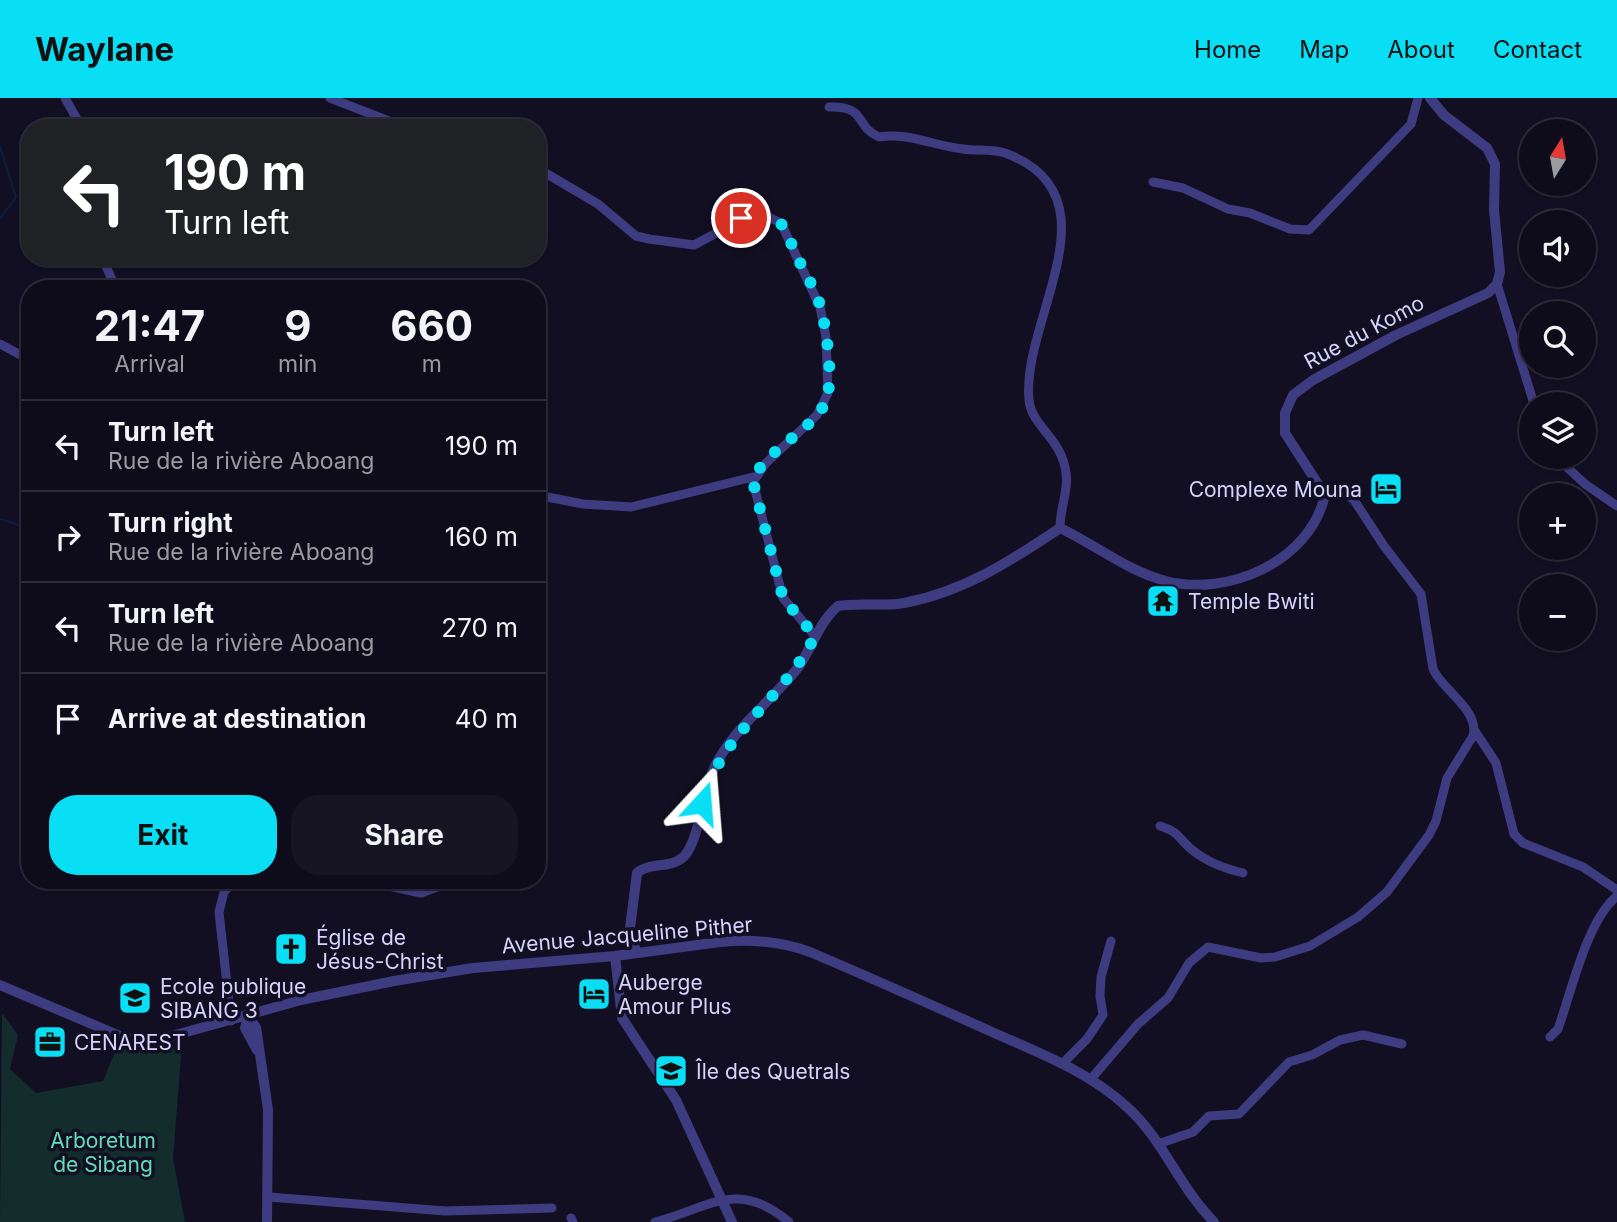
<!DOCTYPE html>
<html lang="en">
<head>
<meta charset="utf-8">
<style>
  body { margin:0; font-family:Inter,sans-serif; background:#171423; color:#f1f3f6; height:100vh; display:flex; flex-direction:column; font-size:26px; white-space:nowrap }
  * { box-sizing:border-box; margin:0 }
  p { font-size:23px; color:#9b9ba2 }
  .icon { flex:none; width:38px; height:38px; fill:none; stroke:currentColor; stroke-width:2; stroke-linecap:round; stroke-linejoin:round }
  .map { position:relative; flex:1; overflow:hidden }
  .details { position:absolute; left:21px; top:182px; width:525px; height:609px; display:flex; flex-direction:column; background:#0e0b1a; border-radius:28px; box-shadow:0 2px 5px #0004,0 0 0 2px #2e2b39 }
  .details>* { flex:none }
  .guide { position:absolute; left:21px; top:21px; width:525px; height:147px; border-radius:28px; box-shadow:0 2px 5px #0004,0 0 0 2px #2e2b39; background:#202124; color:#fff; overflow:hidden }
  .needle { width:46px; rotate:11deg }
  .controls { position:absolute; left:1519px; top:21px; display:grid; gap:14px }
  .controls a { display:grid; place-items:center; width:77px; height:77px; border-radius:50%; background:#0e0b1a; box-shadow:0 2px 5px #0004,0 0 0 2px #2e2b39; font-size:35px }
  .pin { position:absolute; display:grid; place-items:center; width:60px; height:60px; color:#fff; margin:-30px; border:4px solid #fff; border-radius:50%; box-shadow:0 2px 7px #0007 }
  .me { position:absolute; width:77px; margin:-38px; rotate:19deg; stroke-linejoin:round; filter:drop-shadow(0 0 5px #0008) }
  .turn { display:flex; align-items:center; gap:24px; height:147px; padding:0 28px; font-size:32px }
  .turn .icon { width:91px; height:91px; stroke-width:2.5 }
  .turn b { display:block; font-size:49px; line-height:60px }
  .eta { display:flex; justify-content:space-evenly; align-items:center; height:119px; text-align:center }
  .eta b { font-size:42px; font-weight:700; line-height:49px }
  .action { display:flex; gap:14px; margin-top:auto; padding:14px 28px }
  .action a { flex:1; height:80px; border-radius:28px; background:#08def4; color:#111; font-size:28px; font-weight:700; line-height:80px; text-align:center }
  .action a+a { background:#171423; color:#f1f3f6 }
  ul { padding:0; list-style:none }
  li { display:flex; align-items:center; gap:21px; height:91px; padding:0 28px; border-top:2px solid #2e2b39 }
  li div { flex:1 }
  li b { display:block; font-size:26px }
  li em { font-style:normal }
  header { display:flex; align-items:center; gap:42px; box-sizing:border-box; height:98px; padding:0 35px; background:#08def4; color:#111 }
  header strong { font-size:33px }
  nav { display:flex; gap:38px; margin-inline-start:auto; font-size:24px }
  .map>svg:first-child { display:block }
  .green { fill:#122d2c }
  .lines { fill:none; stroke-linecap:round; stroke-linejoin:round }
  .stream { stroke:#0b1f40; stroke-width:2 }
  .minor { stroke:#3e3c80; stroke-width:9 }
  .tertiary { stroke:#3e3c80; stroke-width:10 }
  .route { stroke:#08def4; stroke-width:12; stroke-dasharray:0 21.6 }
  .labels { text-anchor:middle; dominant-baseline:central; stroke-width:7; stroke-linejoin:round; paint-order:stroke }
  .street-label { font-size:21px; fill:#d7d3fd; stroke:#120f23 }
  .poi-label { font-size:21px; fill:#d7d3fd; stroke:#120f23; text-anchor:start }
  .park-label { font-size:21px; fill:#61dbbc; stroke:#120f23 }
</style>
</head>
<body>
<header>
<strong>Waylane</strong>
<nav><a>Home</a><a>Map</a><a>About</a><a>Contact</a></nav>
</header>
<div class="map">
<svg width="1617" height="1124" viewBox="0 0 1617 1124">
  <rect width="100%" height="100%" fill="#120f23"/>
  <path class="green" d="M 2,915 L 18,937 L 10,971 L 36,995 L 103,983 L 117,949 L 152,955 L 182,946 L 173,1060 L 185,1124 L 0,1124 Z"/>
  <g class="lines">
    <path class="stream" d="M 0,49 L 16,99 L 0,121
      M 0,421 L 22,428 L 30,435"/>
    <path class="minor" d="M 65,0 L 82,30
      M 330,0 L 407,30
      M 829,9 C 868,8 853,27 879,39 C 907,34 935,48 963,51 C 976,53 993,51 1005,55 C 1121,98 1021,221 1029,302 C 1031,324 1053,337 1061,357 C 1074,387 1060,403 1060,430
      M 537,70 L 598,106 L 636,138 L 649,141 L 694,147 L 752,116 L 762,116 L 781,125 L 820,209 L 826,239 L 828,295 L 817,317 L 766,365 L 753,384 L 783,500 L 815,538
      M 1153,84 L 1183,90 L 1228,111 L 1250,115 L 1290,131 L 1309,132 L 1411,26 L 1418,0
      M 102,159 L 116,191
      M 1497,186 L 1534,306
      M 0,246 L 30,262
      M 1556,359 L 1585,386 L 1617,408
      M 537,397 L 583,406 L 631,409 L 753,379
      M 1475,633 L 1496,665 L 1514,736 L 1523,745 L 1583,769 L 1617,792
      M 1160,728 C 1181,735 1176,738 1191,751 C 1207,764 1223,770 1243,775
      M 361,782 L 421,795 L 443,787
      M 231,923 L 219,814 L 224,794 L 235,782
      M 1550,939 L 1558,931 C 1571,895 1587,822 1617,798
      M 1063,965 L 1087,941 L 1103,917 L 1100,898 L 1101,879 L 1111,843
      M 1091,981 L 1138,926 L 1168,900 L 1189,865 L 1208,849 L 1261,860 L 1275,859 L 1310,848 L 1358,819 L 1387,794 L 1429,737 L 1436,723 L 1447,680 L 1473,638 C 1480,612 1442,592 1433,571 L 1421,496 L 1384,448 L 1354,402 L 1343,395 L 1325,397
      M 1158,1046 L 1193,1034 L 1209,1018 L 1239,1016 L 1289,964 L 1312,957 L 1340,942 L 1363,937 L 1402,946
      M 269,1099 L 445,1113 L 552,1110
      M 571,1120 L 573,1124
      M 655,1124 C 710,1110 737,1080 789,1124"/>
    <path class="tertiary" d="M 636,854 L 630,830 L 637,775 C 650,763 674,772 686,756 C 699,739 704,692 714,670 C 733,631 770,604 797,571 C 812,551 818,525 838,508 C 860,504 882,509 904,505 C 963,494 1011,463 1060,430 C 1094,446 1129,474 1166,483 C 1227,499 1310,464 1325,397 L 1285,335 L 1285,315 L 1293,297 L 1313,282 L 1396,237 L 1488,195 L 1497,186 L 1500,174 L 1494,112 L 1495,66 L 1487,50 L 1444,17 L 1430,0
      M 615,858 L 622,920 L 676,1002 L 732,1124
      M 0,887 L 120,938 L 147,945 L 301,902 L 394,883 L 473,870 L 615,858 L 720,844 C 751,841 781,843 810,854 C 871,880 932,907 992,934 C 1039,955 1088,973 1127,1009 C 1163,1041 1179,1089 1214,1124
      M 248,919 L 256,929 L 268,1012 L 267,1124
      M 248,919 L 245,930 L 257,952"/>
  </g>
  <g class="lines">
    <path class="route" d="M 702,705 C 724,630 781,605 815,538 L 783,500 L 753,384 C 760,354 811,335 825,305 C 835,285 826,225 819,204 C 813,187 803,171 795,155 C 791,146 788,133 781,126 C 770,114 755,114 741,120"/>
  </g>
  <defs>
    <symbol id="hotel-square" viewBox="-11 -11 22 22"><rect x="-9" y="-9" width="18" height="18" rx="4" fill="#08def4" stroke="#120f23"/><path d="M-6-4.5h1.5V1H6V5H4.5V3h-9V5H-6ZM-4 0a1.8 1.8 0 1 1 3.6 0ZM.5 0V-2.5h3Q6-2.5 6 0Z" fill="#111"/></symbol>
    <symbol id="temple-square" viewBox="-11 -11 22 22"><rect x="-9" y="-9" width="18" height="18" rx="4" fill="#08def4" stroke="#120f23"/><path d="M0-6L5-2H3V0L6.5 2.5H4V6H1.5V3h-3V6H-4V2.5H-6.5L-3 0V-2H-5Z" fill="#111"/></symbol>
    <symbol id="church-square" viewBox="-11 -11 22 22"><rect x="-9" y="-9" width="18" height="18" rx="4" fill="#08def4" stroke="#120f23"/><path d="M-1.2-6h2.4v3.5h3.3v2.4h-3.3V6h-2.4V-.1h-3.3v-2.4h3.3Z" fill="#111"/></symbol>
    <symbol id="school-square" viewBox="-11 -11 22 22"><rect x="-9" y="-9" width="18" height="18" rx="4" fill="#08def4" stroke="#120f23"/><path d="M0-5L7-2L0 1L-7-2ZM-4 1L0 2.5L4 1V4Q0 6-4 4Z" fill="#111"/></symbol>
    <symbol id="office-square" viewBox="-11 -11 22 22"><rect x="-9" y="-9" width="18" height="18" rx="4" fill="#08def4" stroke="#120f23"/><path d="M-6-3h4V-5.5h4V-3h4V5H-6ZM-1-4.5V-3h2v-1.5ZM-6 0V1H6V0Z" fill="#111"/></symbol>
  </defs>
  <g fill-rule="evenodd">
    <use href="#hotel-square" x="1367" y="372" width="38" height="38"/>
    <use href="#temple-square" x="1144" y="484" width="38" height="38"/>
    <use href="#church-square" x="272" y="832" width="38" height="38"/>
    <use href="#hotel-square" x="575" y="877" width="38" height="38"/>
    <use href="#school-square" x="116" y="881" width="38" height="38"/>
    <use href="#office-square" x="31" y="925" width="38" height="38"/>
    <use href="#school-square" x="652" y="954" width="38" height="38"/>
  </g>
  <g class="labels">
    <g class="street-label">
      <text transform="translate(1364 234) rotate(-28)">Rue du Komo</text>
      <text transform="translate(627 837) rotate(-5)">Avenue Jacqueline Pither</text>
    </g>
    <g class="poi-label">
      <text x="1362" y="391" text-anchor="end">Complexe Mouna</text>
      <text x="1188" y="503">Temple Bwiti</text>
      <text x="316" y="839">Église de<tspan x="316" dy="24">Jésus-Christ</tspan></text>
      <text x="618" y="884">Auberge<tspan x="618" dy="24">Amour Plus</tspan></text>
      <text x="160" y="888">Ecole publique<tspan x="160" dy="24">SIBANG 3</tspan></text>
      <text x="74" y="944">CENAREST</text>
      <text x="696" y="973">Île des Quetrals</text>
    </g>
    <g class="park-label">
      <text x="103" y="1042">Arboretum<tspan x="103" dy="24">de Sibang</tspan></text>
    </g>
  </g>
</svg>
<div class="controls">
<a><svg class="needle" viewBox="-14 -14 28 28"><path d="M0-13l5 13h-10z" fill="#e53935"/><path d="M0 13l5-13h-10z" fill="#9b9ba2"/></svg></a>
<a><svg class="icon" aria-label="sound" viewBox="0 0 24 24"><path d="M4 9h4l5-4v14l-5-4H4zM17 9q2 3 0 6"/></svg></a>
<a><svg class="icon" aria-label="search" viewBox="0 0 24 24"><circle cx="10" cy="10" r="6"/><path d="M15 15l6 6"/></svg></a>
<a><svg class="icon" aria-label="layers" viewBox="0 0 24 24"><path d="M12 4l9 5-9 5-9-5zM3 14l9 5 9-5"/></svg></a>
<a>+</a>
<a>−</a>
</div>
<div class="pin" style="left:741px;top:120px;background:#d93025"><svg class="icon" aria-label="arrive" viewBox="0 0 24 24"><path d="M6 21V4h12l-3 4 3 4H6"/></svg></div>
<svg class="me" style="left:702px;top:705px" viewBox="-20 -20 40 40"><path d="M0-17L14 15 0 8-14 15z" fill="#08def4" stroke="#fff" stroke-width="4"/></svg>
<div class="guide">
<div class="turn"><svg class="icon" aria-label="left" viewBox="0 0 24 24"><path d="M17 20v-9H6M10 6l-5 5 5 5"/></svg><div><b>190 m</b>Turn left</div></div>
</div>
<section class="details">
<div class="eta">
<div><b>21:47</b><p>Arrival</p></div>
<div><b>9</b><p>min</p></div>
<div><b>660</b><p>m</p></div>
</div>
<ul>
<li><svg class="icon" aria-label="left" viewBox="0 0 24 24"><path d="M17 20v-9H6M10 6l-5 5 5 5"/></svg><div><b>Turn left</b><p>Rue de la rivière Aboang</p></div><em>190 m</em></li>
<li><svg class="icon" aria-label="right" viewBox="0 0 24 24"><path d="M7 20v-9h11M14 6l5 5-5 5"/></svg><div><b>Turn right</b><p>Rue de la rivière Aboang</p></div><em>160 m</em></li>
<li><svg class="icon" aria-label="left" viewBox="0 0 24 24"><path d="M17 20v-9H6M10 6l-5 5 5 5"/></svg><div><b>Turn left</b><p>Rue de la rivière Aboang</p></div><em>270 m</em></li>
<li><svg class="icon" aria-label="arrive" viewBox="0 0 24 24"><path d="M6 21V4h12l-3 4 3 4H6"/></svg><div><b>Arrive at destination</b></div><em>40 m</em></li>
</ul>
<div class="action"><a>Exit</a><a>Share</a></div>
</section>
</div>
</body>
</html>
